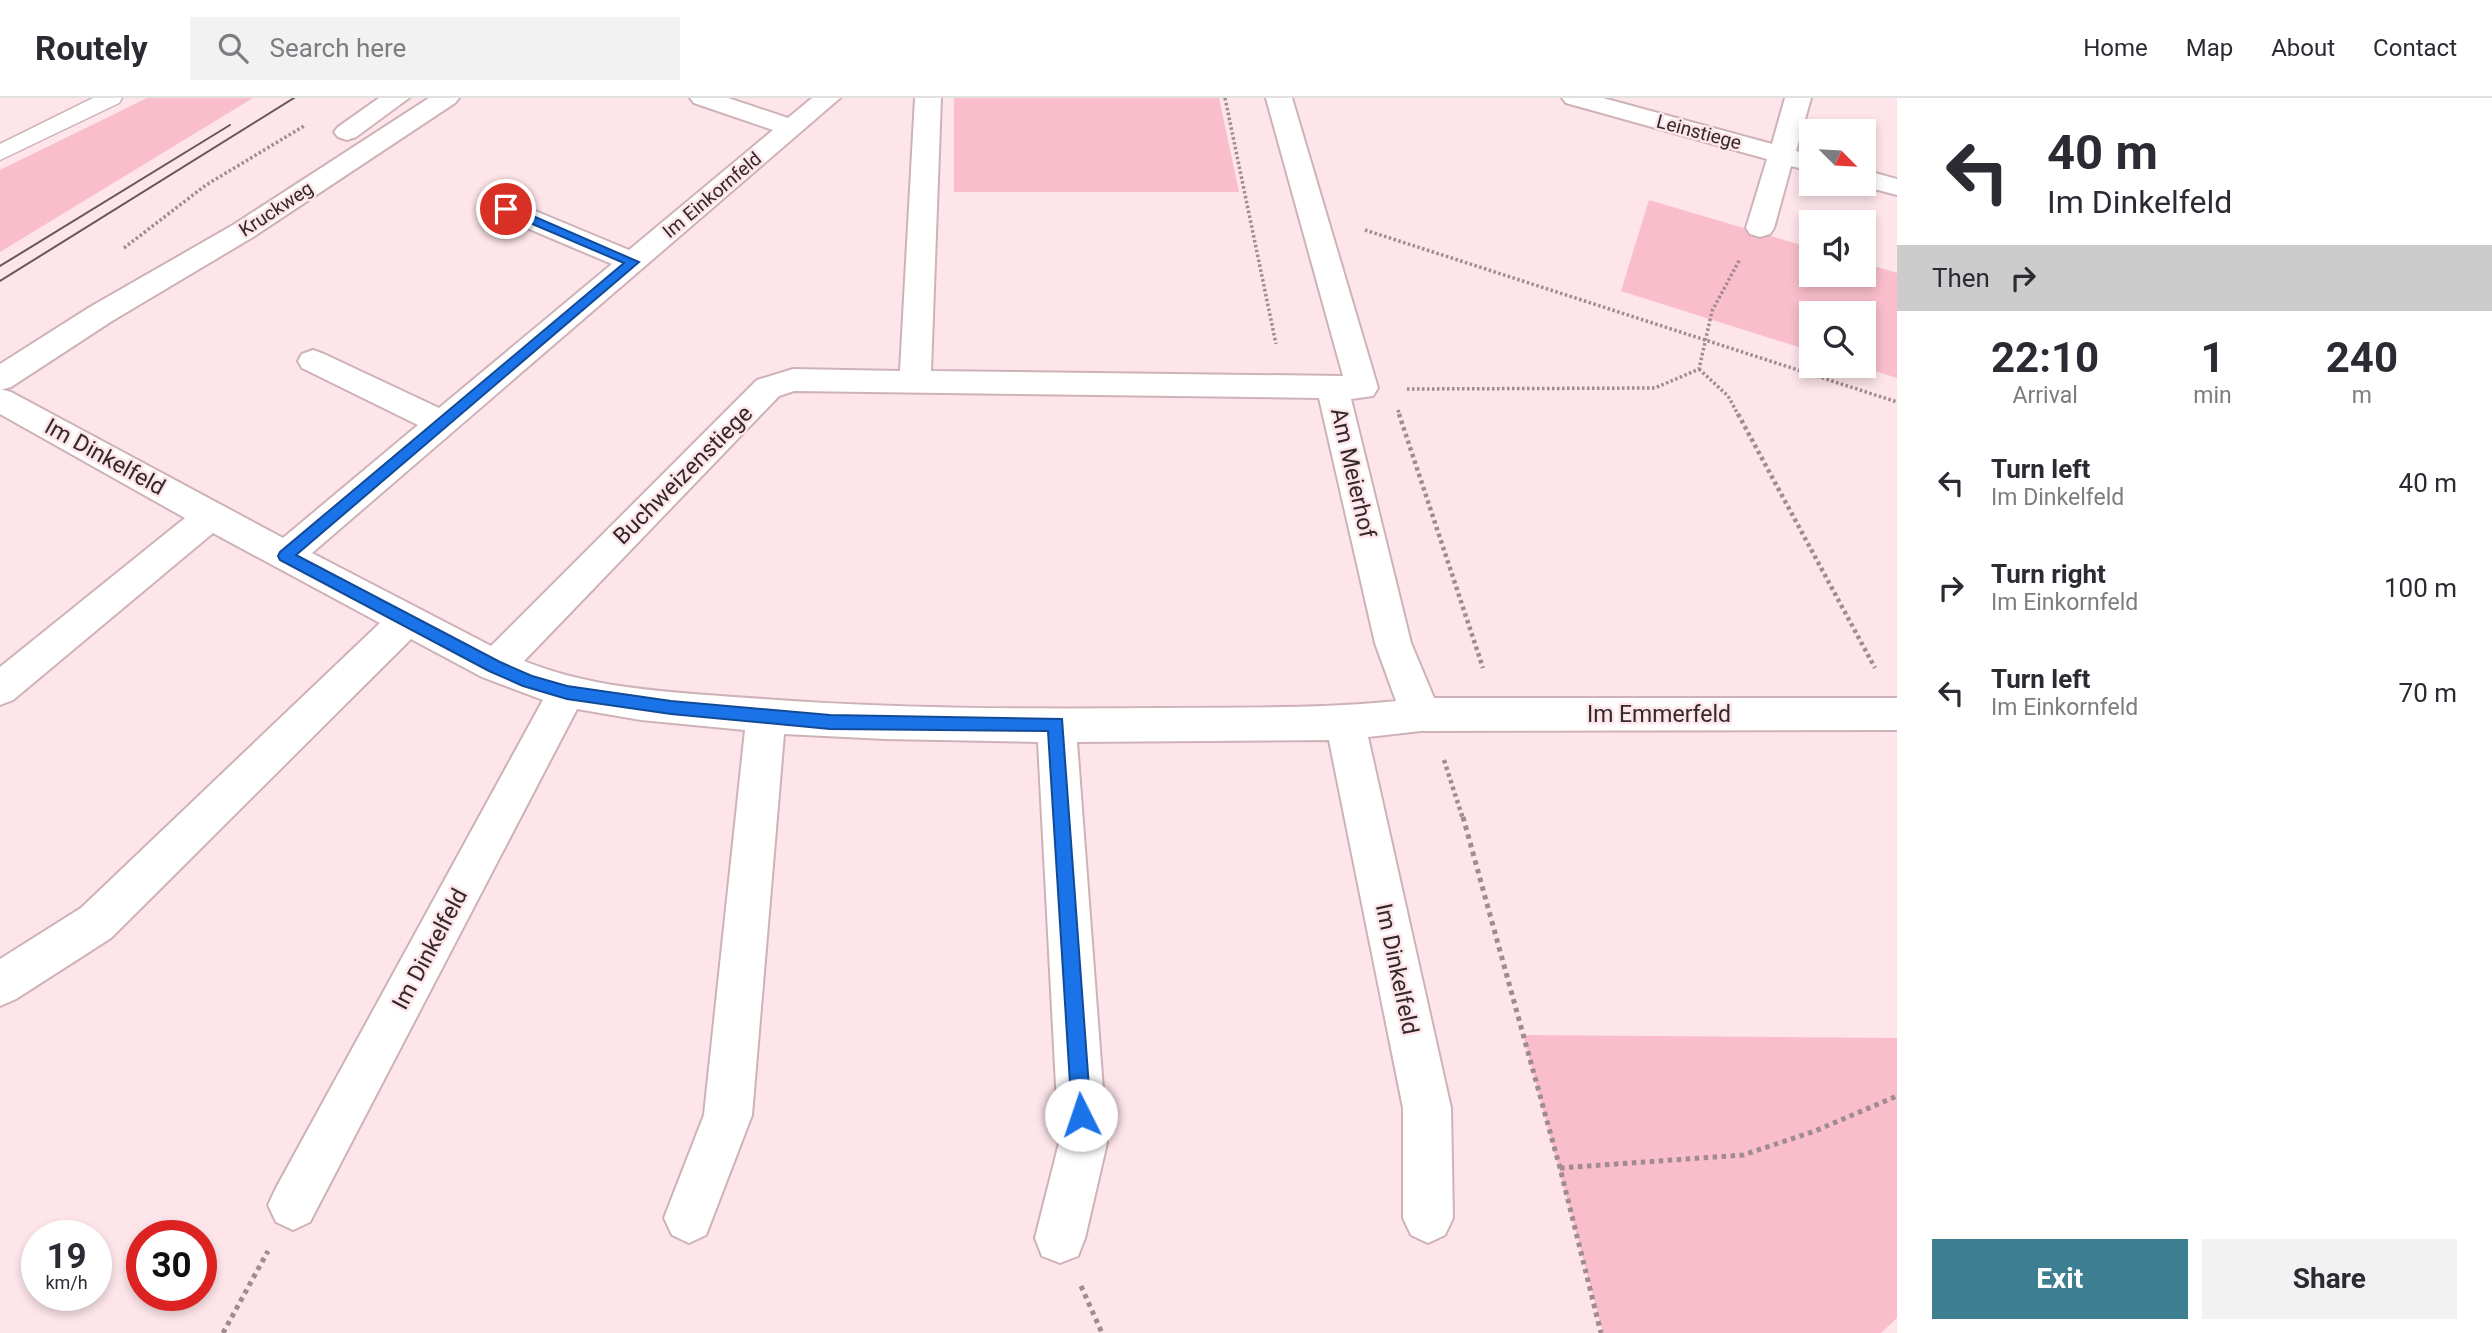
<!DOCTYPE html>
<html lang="en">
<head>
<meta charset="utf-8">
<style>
  body { margin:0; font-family:Roboto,sans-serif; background:#f2f2f3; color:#2b2b33; height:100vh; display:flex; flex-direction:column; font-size:26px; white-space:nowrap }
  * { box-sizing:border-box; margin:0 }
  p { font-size:23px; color:#7c7c81 }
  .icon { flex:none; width:38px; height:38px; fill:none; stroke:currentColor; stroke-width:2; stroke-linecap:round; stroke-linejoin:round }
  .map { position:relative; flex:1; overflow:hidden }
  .details { display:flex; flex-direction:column; background:#fff; width:595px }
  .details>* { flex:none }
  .hud { background:#fff; color:#2b2b33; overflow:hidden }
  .needle { width:46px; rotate:114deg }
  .fabs { position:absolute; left:1799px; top:21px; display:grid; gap:14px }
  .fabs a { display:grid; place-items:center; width:77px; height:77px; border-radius:0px; background:#fff; box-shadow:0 4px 10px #0003; font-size:35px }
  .speed { position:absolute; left:21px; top:1122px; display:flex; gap:14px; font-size:35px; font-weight:700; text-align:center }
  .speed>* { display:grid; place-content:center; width:91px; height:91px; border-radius:50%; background:#fff; box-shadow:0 4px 10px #0003; line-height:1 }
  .speed small { font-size:18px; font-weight:400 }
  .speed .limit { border:10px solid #d22; background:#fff; color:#111 }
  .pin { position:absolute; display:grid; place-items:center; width:60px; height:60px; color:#fff; margin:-30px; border:4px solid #fff; border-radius:50%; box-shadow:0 2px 7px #0007 }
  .me { position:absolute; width:77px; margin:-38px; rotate:356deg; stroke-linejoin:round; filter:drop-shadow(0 0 5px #0008) }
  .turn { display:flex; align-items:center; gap:24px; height:147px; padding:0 35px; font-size:32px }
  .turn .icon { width:91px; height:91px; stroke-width:2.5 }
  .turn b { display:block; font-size:49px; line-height:60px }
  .then { display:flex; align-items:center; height:66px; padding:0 35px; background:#0003; gap:14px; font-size:26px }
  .eta { display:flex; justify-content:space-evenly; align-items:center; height:119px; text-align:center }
  .eta b { font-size:42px; font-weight:700; line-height:49px }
  .primary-button { display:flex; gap:14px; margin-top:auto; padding:14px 35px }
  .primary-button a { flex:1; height:80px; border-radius:0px; background:#3d7f90; color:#fff; font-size:28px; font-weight:700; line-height:80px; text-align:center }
  .primary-button a+a { background:#f2f2f3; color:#2b2b33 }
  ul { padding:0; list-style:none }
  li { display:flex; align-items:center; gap:21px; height:105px; padding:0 35px }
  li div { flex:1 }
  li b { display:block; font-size:26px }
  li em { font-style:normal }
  header { display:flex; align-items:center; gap:42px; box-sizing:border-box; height:98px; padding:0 35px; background:#fff; border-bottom:2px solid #e1e1e2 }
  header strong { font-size:33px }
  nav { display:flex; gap:38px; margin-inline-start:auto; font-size:24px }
  .search { width:490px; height:63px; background:#f2f2f3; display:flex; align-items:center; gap:18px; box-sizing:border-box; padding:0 24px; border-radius:0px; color:#7c7c81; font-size:26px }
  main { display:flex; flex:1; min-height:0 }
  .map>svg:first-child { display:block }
  .green { fill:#f9bdcb }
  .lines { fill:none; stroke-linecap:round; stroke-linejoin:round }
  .lane-casing { stroke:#ceb2b8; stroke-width:3 }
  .street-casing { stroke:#ceb2b8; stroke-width:4 }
  .secondary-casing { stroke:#ceb2b8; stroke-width:4 }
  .path-far2 { stroke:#9e8c90; stroke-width:3.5; stroke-dasharray:2.5 2.5; stroke-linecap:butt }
  .path-far1 { stroke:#9e8c90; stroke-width:4.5; stroke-dasharray:3.5 3.5; stroke-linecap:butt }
  .path { stroke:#9e8c90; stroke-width:5; stroke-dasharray:4.5 4.5; stroke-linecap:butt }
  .lane { fill:#fff; fill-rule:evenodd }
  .street { fill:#fff; fill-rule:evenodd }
  .secondary { fill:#fff; fill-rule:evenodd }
  .tram { stroke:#645659; stroke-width:2 }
  .route { fill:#1a73e8; stroke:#114b97; stroke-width:2 }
  .labels { text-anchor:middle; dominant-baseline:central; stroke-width:5; stroke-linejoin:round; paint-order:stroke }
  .far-street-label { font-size:19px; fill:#33282a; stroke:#fde5ea }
  .street-label { font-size:23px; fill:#33282a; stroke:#fde5ea }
</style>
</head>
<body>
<header>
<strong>Routely</strong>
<div class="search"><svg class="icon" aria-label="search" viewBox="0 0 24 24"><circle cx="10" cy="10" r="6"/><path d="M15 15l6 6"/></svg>Search here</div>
<nav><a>Home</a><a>Map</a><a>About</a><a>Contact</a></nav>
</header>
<main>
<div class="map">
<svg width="1897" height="1235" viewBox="0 0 1897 1235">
  <rect width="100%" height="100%" fill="#fde5ea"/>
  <path class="green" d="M 147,0 L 253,0 L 0,154 L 0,72 Z
    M 954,0 L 1219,0 L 1239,94 L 954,94 Z
    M 1649,102 L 1811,150 L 1811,177 L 1864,177 L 1864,165 L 1897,175 L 1897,280 L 1859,268 L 1864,268 L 1864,215 L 1811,215 L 1811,253 L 1621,193 Z
    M 1523,937 L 1897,940 L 1897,1220 L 1881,1235 L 1603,1235 Z"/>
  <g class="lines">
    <defs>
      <path id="lane" d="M 93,0 L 122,0 L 119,5 L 0,62 L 0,46 Z"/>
      <path id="street" d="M 690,0 L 728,0 L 788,20 L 812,0 L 840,0 L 312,455 L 491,548 L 757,282 L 793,271 L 900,273 L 915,0 L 941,0 L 931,273 L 1343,278 L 1266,0 L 1292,0 L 1378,290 L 1373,298 L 1351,301 L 1411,545 L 1434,600 L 1897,600 L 1897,632 L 1421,633 L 1368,639 L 1451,1010 L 1453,1120 L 1445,1137 L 1428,1145 L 1411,1137 L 1403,1120 L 1403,1010 L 1329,642 L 1077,644 L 1107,1045 L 1085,1140 L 1078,1158 L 1060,1165 L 1042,1158 L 1035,1140 L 1059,1045 L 1038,644 L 885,641 L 784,636 L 752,1017 L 706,1137 L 689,1145 L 672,1137 L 664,1120 L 704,1017 L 745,632 L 641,622 L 577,611 L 310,1124 L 293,1132 L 276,1124 L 268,1107 L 276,1090 L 543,602 L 482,579 L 411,541 L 111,840 L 16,901 L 0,908 L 0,861 L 81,810 L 380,525 L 213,435 L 13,602 L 0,607 L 0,569 L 185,420 L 0,316 L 0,291 L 11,294 L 283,440 L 418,327 L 302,270 L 298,263 L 302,256 L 313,252 L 324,256 L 439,310 L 612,166 L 496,117 L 492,111 L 496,105 L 506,103 L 516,105 L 629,152 L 773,32 L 694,5 ZM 794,293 L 1319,300 L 1375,545 L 1396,603 C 1318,611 1238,609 1159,610 C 1027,611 895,611 763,601 C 684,595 598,593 524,563 L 779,298 Z
        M 1562,0 L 1603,0 L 1772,46 L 1785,0 L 1811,0 L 1796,53 L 1811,57 L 1811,73 L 1791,68 L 1774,130 L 1770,136 L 1760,139 L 1750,136 L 1746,130 L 1767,61 L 1566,5 Z
        M 1864,72 L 1897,81 L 1897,97 L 1855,86 L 1864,86 Z"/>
      <path id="secondary" d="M 379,0 L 409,0 L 356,39 L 347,42 L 338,39 L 334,34 L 338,29 Z
        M 429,0 L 459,0 L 455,5 L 253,139 L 112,223 L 11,289 L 0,292 L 0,266 L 90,209 L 233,127 Z"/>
    </defs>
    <use href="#lane" class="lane-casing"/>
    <use href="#street" class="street-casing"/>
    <use href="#secondary" class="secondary-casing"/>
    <path class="path-far2" d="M 1225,0 L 1276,246
      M 1365,132 L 1897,304
      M 124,150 L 206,87 L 304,28
      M 1699,271 L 1728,298 L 1739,318
      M 1407,291 L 1655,290 L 1699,271 L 1712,213 L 1740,161
      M 1398,312 L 1400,318"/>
    <path class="path-far1" d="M 1399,316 L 1483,570
      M 1738,316 L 1875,570
      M 1444,662 L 1463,721"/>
    <path class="path" d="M 1463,719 L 1560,1070 L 1601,1235
      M 1560,1070 L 1743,1057 L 1815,1033 L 1897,998
      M 1081,1188 L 1102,1235
      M 223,1235 L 268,1153"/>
    <use href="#lane" class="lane"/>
    <use href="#street" class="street"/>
    <use href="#secondary" class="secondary"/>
    <path class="tram" d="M 0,168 L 230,27
      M 0,183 L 294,0"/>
  </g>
  <path class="route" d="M 502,108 L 510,108 L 639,164 L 296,457 L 500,564 L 532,578 L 567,588 L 671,603 L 830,617 L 1062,621 L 1091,1017 L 1088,1024 L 1081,1027 L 1074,1024 L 1072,1017 L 1048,633 L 830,631 L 671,616 L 567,601 L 523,588 L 489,573 L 280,462 L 278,458 L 280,454 L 624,165 L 502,113 Z"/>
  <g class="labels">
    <g class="far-street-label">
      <text transform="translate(1699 34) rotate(15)">Leinstiege</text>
      <text transform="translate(712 97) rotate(-40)">Im Einkornfeld</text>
      <text transform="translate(276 111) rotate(-33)">Kruckweg</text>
    </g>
    <g class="street-label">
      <text transform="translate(105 359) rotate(29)">Im Dinkelfeld</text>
      <text transform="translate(1353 375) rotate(77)">Am Meierhof</text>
      <text transform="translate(683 377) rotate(-45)">Buchweizenstiege</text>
      <text x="1659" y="616">Im Emmerfeld</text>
      <text transform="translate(430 851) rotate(-62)">Im Dinkelfeld</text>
      <text transform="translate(1397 871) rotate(78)">Im Dinkelfeld</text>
    </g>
  </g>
</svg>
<div class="fabs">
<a><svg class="needle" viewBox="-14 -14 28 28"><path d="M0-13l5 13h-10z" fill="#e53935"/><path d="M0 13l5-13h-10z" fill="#7c7c81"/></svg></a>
<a><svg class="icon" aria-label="sound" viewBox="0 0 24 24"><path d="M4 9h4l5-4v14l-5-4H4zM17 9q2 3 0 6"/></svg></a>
<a><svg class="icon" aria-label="search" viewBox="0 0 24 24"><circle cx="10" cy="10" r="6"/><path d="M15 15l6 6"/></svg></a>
</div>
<div class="speed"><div>19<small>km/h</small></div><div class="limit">30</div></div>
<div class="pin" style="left:506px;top:111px;background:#d93025"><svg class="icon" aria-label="arrive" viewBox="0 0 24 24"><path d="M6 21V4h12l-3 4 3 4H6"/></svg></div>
<svg class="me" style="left:1081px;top:1017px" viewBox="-20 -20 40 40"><circle r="19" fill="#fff"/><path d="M0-13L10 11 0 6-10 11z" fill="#1a73e8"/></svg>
</div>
<section class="details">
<div class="hud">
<div class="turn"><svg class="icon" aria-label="left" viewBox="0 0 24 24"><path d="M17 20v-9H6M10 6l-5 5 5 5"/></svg><div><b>40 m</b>Im Dinkelfeld</div></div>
<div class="then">Then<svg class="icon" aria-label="right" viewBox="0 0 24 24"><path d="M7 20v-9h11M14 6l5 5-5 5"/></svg></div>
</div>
<div class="eta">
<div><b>22:10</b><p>Arrival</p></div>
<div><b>1</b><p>min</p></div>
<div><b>240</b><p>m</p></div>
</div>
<ul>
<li><svg class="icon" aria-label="left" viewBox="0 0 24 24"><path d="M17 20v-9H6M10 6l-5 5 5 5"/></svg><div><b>Turn left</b><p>Im Dinkelfeld</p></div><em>40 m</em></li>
<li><svg class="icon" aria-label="right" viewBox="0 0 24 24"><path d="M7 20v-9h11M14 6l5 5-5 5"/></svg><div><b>Turn right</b><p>Im Einkornfeld</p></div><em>100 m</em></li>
<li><svg class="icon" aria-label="left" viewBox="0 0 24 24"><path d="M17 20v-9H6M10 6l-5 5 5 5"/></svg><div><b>Turn left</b><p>Im Einkornfeld</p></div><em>70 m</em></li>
</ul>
<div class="primary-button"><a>Exit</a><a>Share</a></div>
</section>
</main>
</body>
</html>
